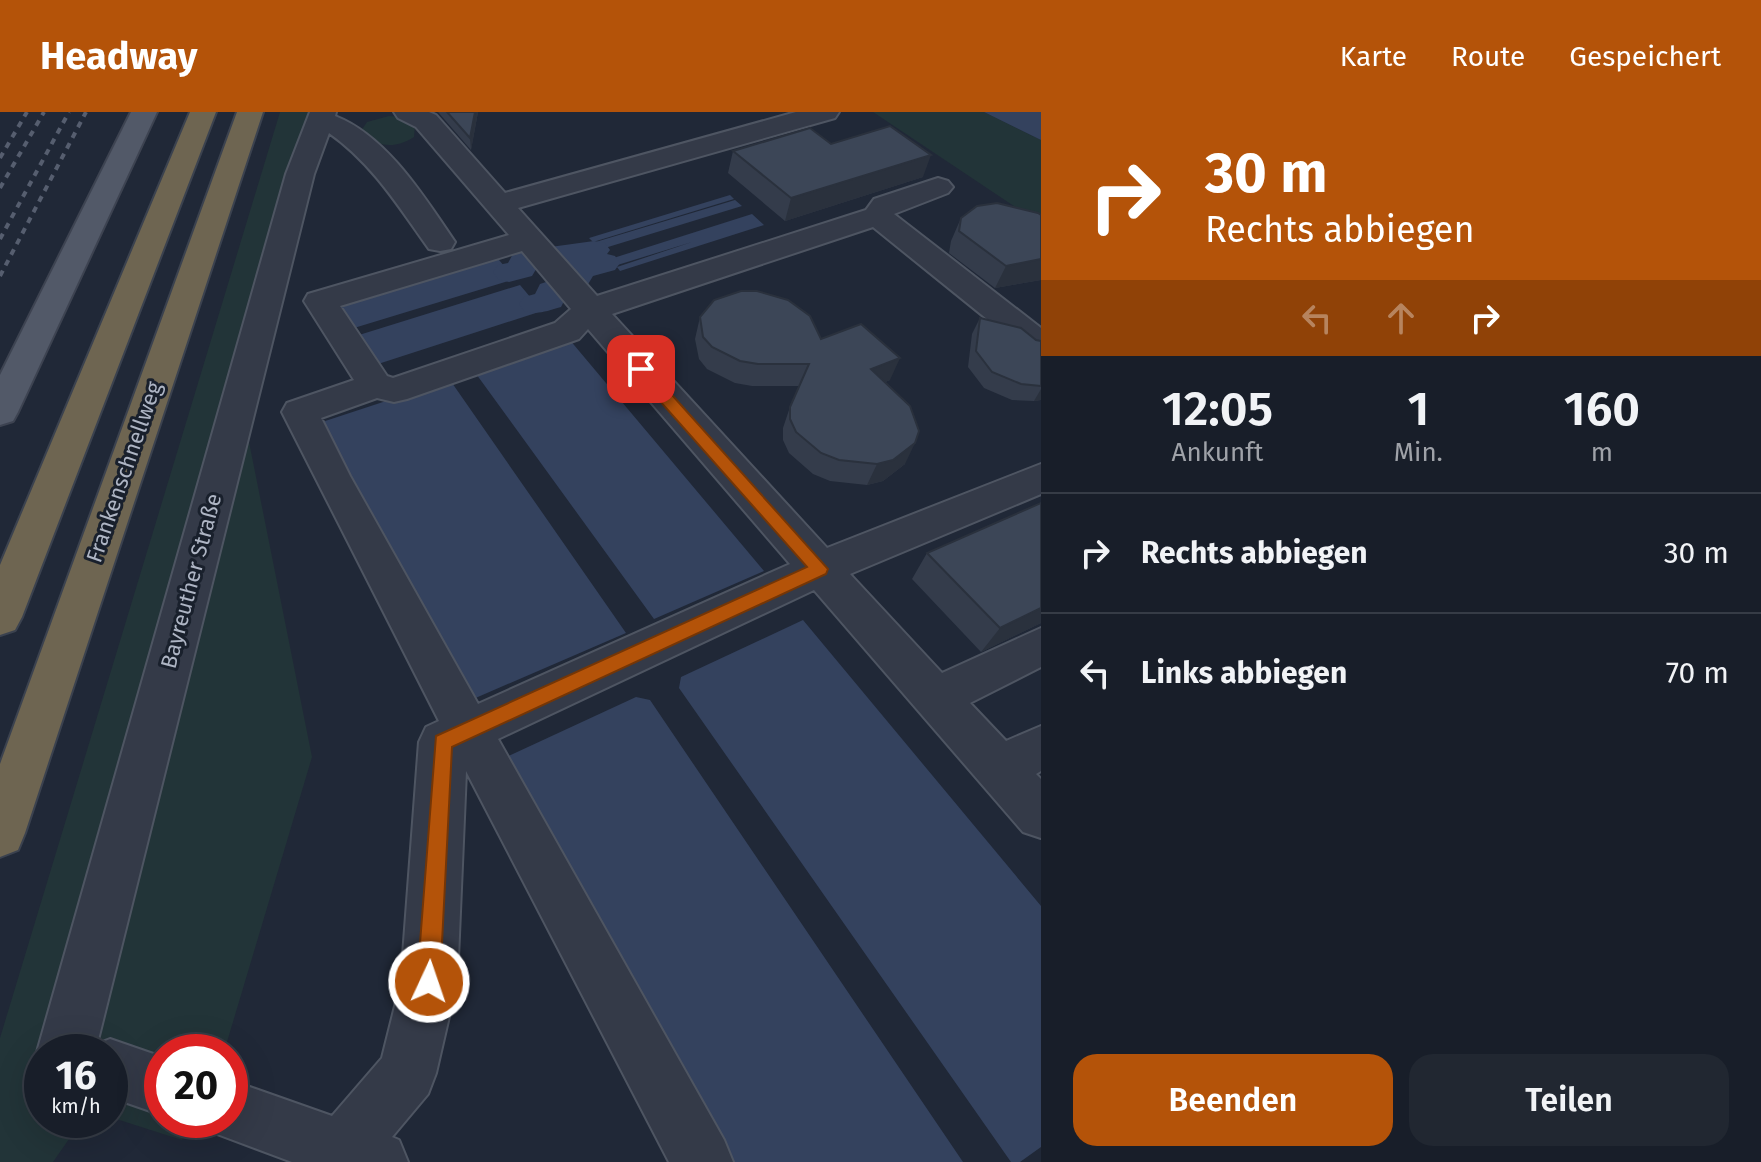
<!DOCTYPE html>
<html lang="de">
<head>
<meta charset="utf-8">
<style>
  body { margin:0; font-family:"Fira Sans",sans-serif; background:#212731; color:#f1f3f6; height:100vh; display:flex; flex-direction:column; font-size:30px; white-space:nowrap }
  * { box-sizing:border-box; margin:0 }
  p { font-size:26px; color:#9fa2a8 }
  .icon { flex:none; width:44px; height:44px; fill:none; stroke:currentColor; stroke-width:2; stroke-linecap:round; stroke-linejoin:round }
  .map { position:relative; flex:1; overflow:hidden }
  .details { display:flex; flex-direction:column; background:#181e29; width:720px }
  .details>* { flex:none }
  .hud { background:#b45309; color:#fff; overflow:hidden }
  .speed { position:absolute; left:24px; top:922px; display:flex; gap:16px; font-size:40px; font-weight:700; text-align:center }
  .speed>* { display:grid; place-content:center; width:104px; height:104px; border-radius:50%; background:#181e29; box-shadow:0 8px 32px #0002,0 0 0 2px #363c46; line-height:1 }
  .speed small { font-size:20px; font-weight:400 }
  .speed .limit { border:12px solid #d22; background:#fff; color:#111 }
  .pin { position:absolute; display:grid; place-items:center; width:68px; height:68px; color:#fff; margin:-34px; border-radius:16px; box-shadow:0 4px 12px #0006 }
  .me { position:absolute; width:88px; margin:-44px; rotate:3deg; stroke-linejoin:round; filter:drop-shadow(0 0 6px #0008) }
  .turn { display:flex; align-items:center; gap:28px; height:168px; padding:0 32px; font-size:36px }
  .turn .icon { width:104px; height:104px; stroke-width:2.5 }
  .turn b { display:block; font-size:56px; line-height:68px }
  .lanes { display:flex; align-items:center; height:76px; padding:0 32px; background:#0003; justify-content:center; gap:40px; direction:ltr }
  .lanes .off { opacity:.35 }
  .eta { display:flex; justify-content:space-evenly; align-items:center; height:136px; text-align:center }
  .eta b { font-size:48px; font-weight:600; line-height:56px }
  .action { display:flex; gap:16px; margin-top:auto; padding:16px 32px }
  .action a { flex:1; height:92px; border-radius:24px; background:#b45309; color:#fff; font-size:32px; font-weight:600; line-height:92px; text-align:center }
  .action a+a { background:#212731; color:#f1f3f6 }
  ul { padding:0; list-style:none }
  li { display:flex; align-items:center; gap:24px; height:120px; padding:0 32px; border-top:2px solid #363c46 }
  li div { flex:1 }
  li b { display:block; font-size:30px }
  li em { font-style:normal }
  header { display:flex; align-items:center; gap:48px; box-sizing:border-box; height:112px; padding:0 40px; background:#b45309; color:#fff }
  header strong { font-size:38px }
  nav { display:flex; gap:44px; margin-inline-start:auto; font-size:28px }
  main { display:flex; flex:1; min-height:0 }
  .map>svg:first-child { display:block }
  .green { fill:#223438 }
  .water { fill:#34425e }
  .lines { fill:none; stroke-linecap:round; stroke-linejoin:round }
  .canal { fill:#34425e; fill-rule:evenodd }
  .minor-casing { stroke:#4e5562; stroke-width:4 }
  .major-casing { stroke:#3d4351; stroke-width:4 }
  .highway-casing { stroke:#3b424f; stroke-width:4 }
  .minor { fill:#343a48; fill-rule:evenodd }
  .major { fill:#525968; fill-rule:evenodd }
  .highway { fill:#6e6551; fill-rule:evenodd }
  .rail { stroke:#565e6f; stroke-width:4; stroke-dasharray:6 6; stroke-linecap:butt }
  .wall { fill:#343c4b }
  .shaded-wall { fill:#2a313d }
  .building { fill:#3c4657; stroke:#2a313d; stroke-width:2 }
  .route { fill:#b45309; stroke:#753606; stroke-width:2 }
  .labels { text-anchor:middle; dominant-baseline:central; stroke-width:6; stroke-linejoin:round; paint-order:stroke }
  .street-label { font-size:22px; fill:#aeb5c4; stroke:#19202c }
</style>
</head>
<body>
<header>
<strong>Headway</strong>
<nav><a>Karte</a><a>Route</a><a>Gespeichert</a></nav>
</header>
<main>
<div class="map">
<svg width="1041" height="1050" viewBox="0 0 1041 1050">
  <rect width="100%" height="100%" fill="#202837"/>
  <path class="green" d="M 280,0 L 332,0 L 243,300 L 312,645 L 224,940 L 162,940 L 162,1008 L 192,1008 L 182,1028 L 110,1005 L 110,940 L 42,940 L 42,1008 L 101,1008 L 76,1017 L 53,1050 L 0,1050 L 0,926 Z
    M 873,0 L 984,0 L 1041,28 L 1041,112 Z
    M 389,4 L 401,5 L 415,13 L 414,25 C 393,38 379,34 359,22 L 367,10 Z"/>
  <path class="water" d="M 984,0 L 1041,0 L 1041,28 Z
    M 730,83 L 734,87 L 593,130 L 589,126 Z
    M 735,88 L 742,94 L 595,139 L 589,132 Z
    M 752,102 L 764,113 L 620,159 L 617,155 L 692,130 L 611,155 L 604,149 Z
    M 494,142 L 515,167 L 354,216 L 337,189 Z
    M 520,173 L 542,199 L 378,252 L 359,223 Z
    M 569,227 L 764,459 L 654,507 L 474,259 Z
    M 450,268 L 626,521 L 464,591 L 313,313 Z
    M 803,508 L 1041,794 L 1041,1035 L 1020,1050 L 1011,1050 L 679,576 L 681,565 Z
    M 636,585 L 650,588 L 963,1050 L 720,1050 L 500,648 Z"/>
  <g class="lines">
    <path class="canal" d="M 594,129 L 605,131 L 610,138 L 607,142 L 615,144 L 620,151 L 615,158 L 593,164 L 584,179 L 566,185 L 561,195 C 547,199 538,203 524,199 L 519,192 L 524,185 L 535,182 L 540,172 L 561,165 L 570,151 L 538,154 L 532,164 L 509,170 L 498,167 L 493,160 L 498,153 L 508,151 L 514,140 Z"/>
    <defs>
      <path id="minor" d="M 310,0 L 336,0 L 335,4 C 387,24 425,86 455,130 L 451,137 L 440,139 L 429,137 C 399,95 372,51 329,21 L 314,62 L 97,932 L 110,927 L 162,945 L 162,1003 L 110,985 L 110,940 L 42,940 L 42,952 L 37,940 L 286,62 Z
        M 394,0 L 429,0 L 436,3 L 505,81 L 796,0 L 839,0 L 835,6 L 518,96 L 597,184 L 866,98 L 874,87 L 938,66 L 948,69 L 953,75 L 948,81 L 894,102 L 1041,216 L 1041,244 L 1029,241 L 873,115 L 612,202 L 827,436 L 1041,352 L 1041,382 L 850,462 L 942,561 L 1041,516 L 1041,555 L 970,591 L 1006,629 L 1041,614 L 1041,659 L 1036,662 L 1041,667 L 1041,726 L 1023,720 L 814,478 L 498,627 L 724,1028 L 733,1050 L 669,1050 L 466,659 L 457,870 L 436,961 L 428,982 L 392,1025 L 399,1028 L 408,1050 L 292,1050 L 209,1019 L 204,1008 L 230,1008 L 230,968 L 332,1004 L 382,946 L 401,870 L 419,630 L 426,615 L 439,609 L 282,300 L 287,291 L 354,268 L 304,189 L 308,182 L 509,123 L 416,15 L 398,6 ZM 522,139 L 571,197 L 555,211 L 393,266 L 387,264 L 340,194 ZM 588,217 L 790,452 L 478,592 L 350,364 L 321,306 L 377,286 L 394,290 L 407,287 L 579,227 Z"/>
      <path id="major" d="M 131,0 L 157,0 L 18,300 L 13,309 L 0,313 L 0,263 Z"/>
      <path id="highway" d="M 190,0 L 216,0 L 22,505 L 15,518 L 0,523 L 0,453 Z
        M 237,0 L 263,0 L 25,721 L 18,738 L 0,745 L 0,652 Z"/>
    </defs>
    <use href="#minor" class="minor-casing"/>
    <use href="#major" class="major-casing"/>
    <use href="#highway" class="highway-casing"/>
    <use href="#minor" class="minor"/>
    <use href="#major" class="major"/>
    <use href="#highway" class="highway"/>
    <path class="rail" d="M 0,46 L 27,0
      M 0,76 L 44,0
      M 0,127 L 69,0
      M 0,164 L 86,0"/>
  </g>
  <path class="wall" d="M 438,0 L 478,0 L 471,38 Z
    M 831,32 L 923,65 L 785,109 L 728,61 L 733,39 Z
    M 1041,103 L 1041,168 L 995,176 L 949,141 L 951,129 L 961,106 Z
    M 700,205 L 821,227 L 890,268 L 885,270 L 905,352 L 883,369 L 867,373 L 830,369 L 813,362 L 789,341 L 783,328 L 783,316 L 790,295 L 799,274 L 752,274 L 735,271 L 707,257 L 699,247 L 695,227 Z
    M 980,206 L 1041,229 L 1041,288 L 1034,289 L 1012,288 L 984,276 L 968,255 L 972,222 Z
    M 927,441 L 1041,511 L 981,540 L 912,467 Z"/>
  <path class="shaded-wall" d="M 475,0 L 478,0 L 471,38 L 470,26 Z
    M 931,43 L 923,65 L 785,109 L 791,86 Z
    M 1041,147 L 1041,168 L 995,176 L 1006,154 Z
    M 900,246 L 890,268 L 863,279 L 871,257 Z
    M 1041,277 L 1041,288 L 1034,289 Z
    M 915,331 L 905,352 L 883,369 L 867,373 L 877,352 Z
    M 1041,496 L 1041,511 L 981,540 L 1000,516 Z"/>
  <path class="building" d="M 447,0 L 475,0 L 470,26 Z
    M 890,14 L 931,43 L 791,86 L 733,39 L 810,16 L 831,32 Z
    M 997,91 L 1038,101 L 1041,103 L 1041,147 L 1006,154 L 959,119 L 961,106 L 977,94 Z
    M 741,179 L 757,179 L 788,188 L 810,204 L 821,227 L 861,212 L 900,246 L 871,257 L 910,294 L 919,319 L 915,331 L 893,348 L 877,352 L 839,348 L 821,341 L 796,320 L 790,307 L 790,295 L 809,252 L 758,252 L 740,249 L 712,235 L 703,225 L 700,205 L 714,188 Z
    M 980,206 L 1021,216 L 1036,228 L 1041,229 L 1041,274 L 1021,272 L 992,260 L 976,239 Z
    M 1041,391 L 1041,496 L 1000,516 L 927,441 Z"/>
  <path class="route" d="M 641,253 L 646,254 L 828,457 L 826,462 L 452,635 L 440,870 L 437,878 L 429,881 L 421,878 L 417,870 L 436,624 L 807,455 L 635,261 L 633,257 Z"/>
  <g class="labels">
    <g class="street-label">
      <text transform="translate(124 360) rotate(-71)">Frankenschnellweg</text>
      <text transform="translate(191 469) rotate(-75)">Bayreuther Straße</text>
    </g>
  </g>
</svg>
<div class="speed"><div>16<small>km/h</small></div><div class="limit">20</div></div>
<div class="pin" style="left:641px;top:257px;background:#d93025"><svg class="icon" aria-label="arrive" viewBox="0 0 24 24"><path d="M6 21V4h12l-3 4 3 4H6"/></svg></div>
<svg class="me" style="left:429px;top:870px" viewBox="-20 -20 40 40"><circle r="17" fill="#b45309" stroke="#fff" stroke-width="3"/><path d="M0-11L8 9 0 5-8 9z" fill="#fff"/></svg>
</div>
<section class="details">
<div class="hud">
<div class="turn"><svg class="icon" aria-label="right" viewBox="0 0 24 24"><path d="M7 20v-9h11M14 6l5 5-5 5"/></svg><div><b>30 m</b>Rechts abbiegen</div></div>
<div class="lanes"><svg class="icon off" aria-label="left" viewBox="0 0 24 24"><path d="M17 20v-9H6M10 6l-5 5 5 5"/></svg><svg class="icon off" aria-label="ahead" viewBox="0 0 24 24"><path d="M12 20V5M6 11l6-6 6 6"/></svg><svg class="icon" aria-label="right" viewBox="0 0 24 24"><path d="M7 20v-9h11M14 6l5 5-5 5"/></svg></div>
</div>
<div class="eta">
<div><b>12:05</b><p>Ankunft</p></div>
<div><b>1</b><p>Min.</p></div>
<div><b>160</b><p>m</p></div>
</div>
<ul>
<li><svg class="icon" aria-label="right" viewBox="0 0 24 24"><path d="M7 20v-9h11M14 6l5 5-5 5"/></svg><div><b>Rechts abbiegen</b></div><em>30 m</em></li>
<li><svg class="icon" aria-label="left" viewBox="0 0 24 24"><path d="M17 20v-9H6M10 6l-5 5 5 5"/></svg><div><b>Links abbiegen</b></div><em>70 m</em></li>
</ul>
<div class="action"><a>Beenden</a><a>Teilen</a></div>
</section>
</main>
</body>
</html>
